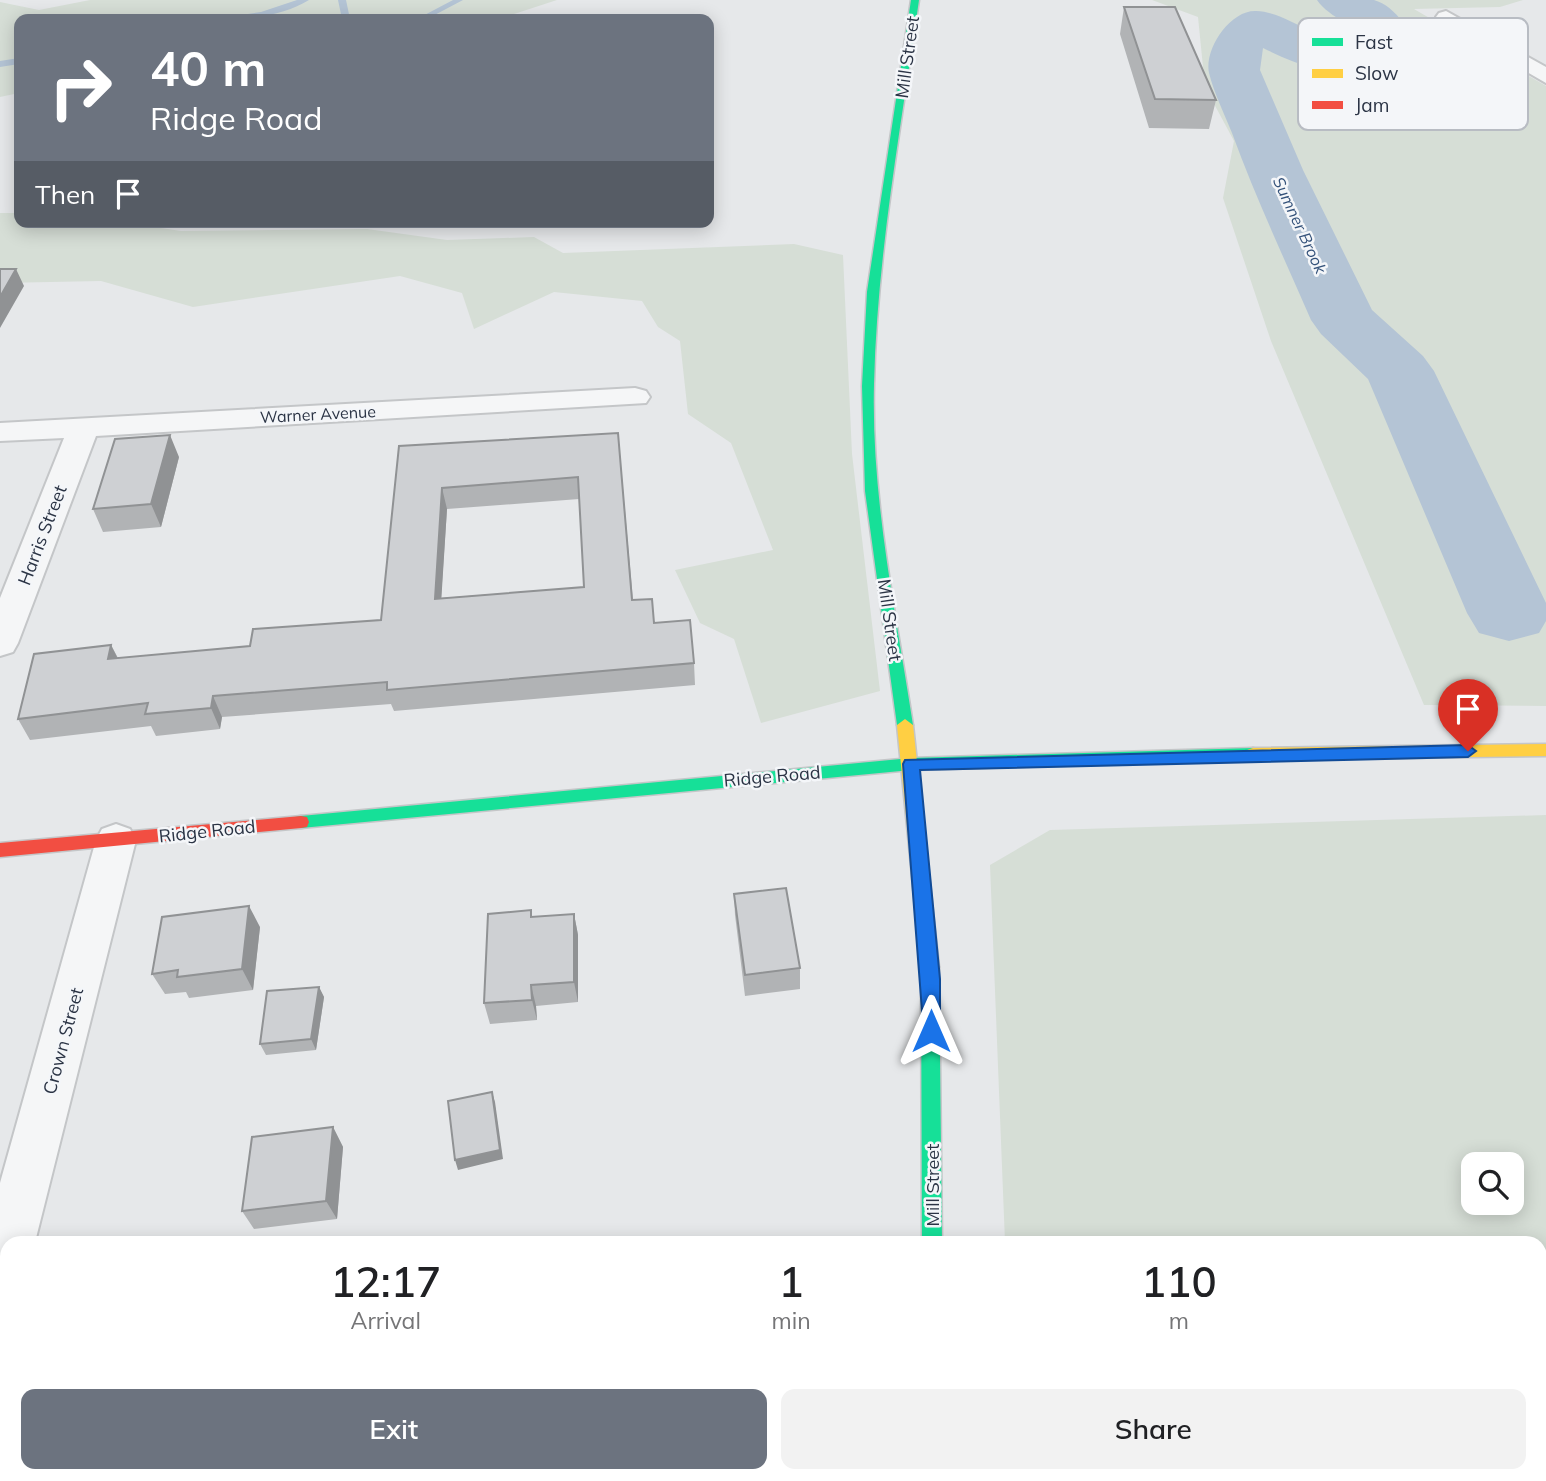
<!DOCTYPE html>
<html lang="en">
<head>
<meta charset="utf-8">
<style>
  body { margin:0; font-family:Mulish,sans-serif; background:#f2f2f2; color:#202124; height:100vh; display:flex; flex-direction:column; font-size:26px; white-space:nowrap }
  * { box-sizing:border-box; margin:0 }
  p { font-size:23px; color:#757577 }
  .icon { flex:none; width:38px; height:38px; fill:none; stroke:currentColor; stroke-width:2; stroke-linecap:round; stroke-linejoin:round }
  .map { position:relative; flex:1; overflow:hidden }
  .panel { position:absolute; left:0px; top:1236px; width:1547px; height:247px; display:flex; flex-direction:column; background:#fff; border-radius:21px 21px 0 0; box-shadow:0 4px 18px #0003 }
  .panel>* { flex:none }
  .guide { position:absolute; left:14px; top:14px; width:700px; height:214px; border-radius:14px; box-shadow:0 4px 18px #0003; background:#6c737f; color:#fff; overflow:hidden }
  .buttons { position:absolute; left:1461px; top:1152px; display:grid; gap:14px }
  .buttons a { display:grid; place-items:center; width:63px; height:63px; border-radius:14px; background:#fff; box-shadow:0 4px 18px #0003; font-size:35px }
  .pin { position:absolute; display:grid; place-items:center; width:60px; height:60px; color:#fff; margin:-72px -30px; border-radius:50% 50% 50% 0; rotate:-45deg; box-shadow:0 0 7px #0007 }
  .pin .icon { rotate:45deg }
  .me { position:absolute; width:77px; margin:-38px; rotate:0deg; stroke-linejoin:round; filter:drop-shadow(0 0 5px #0008) }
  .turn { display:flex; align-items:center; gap:24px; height:147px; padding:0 21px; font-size:32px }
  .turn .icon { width:91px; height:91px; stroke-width:2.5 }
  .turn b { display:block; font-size:49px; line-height:60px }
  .then { display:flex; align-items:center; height:66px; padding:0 21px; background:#0003; gap:14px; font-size:26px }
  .eta { display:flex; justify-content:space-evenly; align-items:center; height:119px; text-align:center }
  .eta b { font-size:42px; font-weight:600; line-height:49px }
  .cta { display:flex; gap:14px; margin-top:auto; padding:14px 21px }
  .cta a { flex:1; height:80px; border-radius:14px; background:#6c737f; color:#fff; font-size:28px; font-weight:600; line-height:80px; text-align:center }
  .cta a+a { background:#f2f2f2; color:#202124 }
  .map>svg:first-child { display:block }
  .green { fill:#d6ded6; fill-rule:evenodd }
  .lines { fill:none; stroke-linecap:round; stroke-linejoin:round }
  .stream { fill:#b4c4d5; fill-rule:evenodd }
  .river { fill:#b4c4d5; fill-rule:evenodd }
  .street-casing { stroke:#c4c6c8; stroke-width:4 }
  .fast-casing { stroke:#c4c6c8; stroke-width:3 }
  .slow-casing { stroke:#c4c6c8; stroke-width:3 }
  .jam-casing { stroke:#c4c6c8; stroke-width:3 }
  .street { fill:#f5f6f7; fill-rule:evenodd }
  .fast { fill:#16e098; fill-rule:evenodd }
  .slow { fill:#ffcf43; fill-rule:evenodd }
  .jam { fill:#f24e42; fill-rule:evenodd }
  .wall { fill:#b1b3b5; fill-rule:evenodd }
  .shaded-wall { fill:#909294 }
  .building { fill:#ced0d3; stroke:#909294; stroke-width:2; fill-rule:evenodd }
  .route { fill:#1a73e8; stroke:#114b97; stroke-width:2 }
  .labels { text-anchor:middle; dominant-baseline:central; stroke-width:5; stroke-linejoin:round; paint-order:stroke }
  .far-water-label { font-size:16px; font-style:italic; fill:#34527a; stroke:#f4f6f9 }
  .far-street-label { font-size:16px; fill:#2b3445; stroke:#f4f6f9 }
  .street-label { font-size:18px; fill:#2b3445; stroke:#f4f6f9 }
  .key { fill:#f4f6f9; stroke:#b8bcc3; stroke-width:2 }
  .key-label { font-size:19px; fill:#2b3445 }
</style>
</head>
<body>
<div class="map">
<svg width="1546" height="1481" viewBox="0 0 1546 1481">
  <rect width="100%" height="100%" fill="#e6e8ea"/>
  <path class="green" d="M 90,0 L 557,0 L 499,19 L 19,19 L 19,93 L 0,97 L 0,2 L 39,10 Z
    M 1152,0 L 1523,0 L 1500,7 L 1414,9 L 1546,86 L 1546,706 L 1424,705 L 1271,341 L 1223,198 L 1234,141 L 1205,87 L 1198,17 Z
    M 0,213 L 19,213 L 19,222 L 121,222 L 181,231 L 367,229 L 447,240 L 534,237 L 563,253 L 794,244 L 843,255 L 852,454 L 880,691 L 761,723 L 734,639 L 700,623 L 675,570 L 773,550 L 731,443 L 688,414 L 680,341 L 658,327 L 642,301 L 554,292 L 474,329 L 462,293 L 400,276 L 193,307 L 101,281 L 0,283 Z
    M 1546,815 L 1546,1481 L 977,1481 L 978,1475 L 1540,1475 L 1540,1242 L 1005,1242 L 990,865 L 1050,830 ZM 1474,1164 L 1512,1164 L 1512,1202 L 1474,1202 Z"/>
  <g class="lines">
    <path class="stream" d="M 297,0 L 309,0 C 266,27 189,21 140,19 L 144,16 L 235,16 L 261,12 Z
      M 338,0 L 346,0 L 350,19 L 342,19 Z
      M 453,0 L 463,0 L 427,19 L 417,19 Z
      M 19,58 L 19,64 L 0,67 L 0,61 Z"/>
    <path class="river" d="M 1317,0 C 1334,0 1358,0 1374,0 C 1396,6 1414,35 1419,55 L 1412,66 C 1355,82 1315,74 1263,48 L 1260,70 L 1303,170 L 1372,310 L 1423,356 L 1434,371 L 1546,603 L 1546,621 L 1539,633 L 1509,641 L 1479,633 L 1467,613 L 1368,379 L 1321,334 L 1311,320 C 1284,258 1255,196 1232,133 C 1224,113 1214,93 1209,73 C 1204,49 1230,10 1256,11 C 1291,12 1321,48 1367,45 C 1357,24 1330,19 1317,0 Z
      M 1540,1280 L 1546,1282 L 1546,1425 L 1540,1422 Z
      M 1366,1475 L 1507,1475 L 1505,1481 L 1364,1481 Z"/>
    <defs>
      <path id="street" d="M 1446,11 L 1546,67 L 1546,83 L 1439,21 L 1436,17 L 1439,13 Z
        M 635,388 L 646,391 L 650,397 L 646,403 L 96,436 L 18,643 L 13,652 L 0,656 L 0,598 L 64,438 L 0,441 L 0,423 Z
        M 116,824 L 130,829 L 136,840 L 35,1242 L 7,1242 L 7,1300 L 0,1303 L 0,1183 L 96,840 L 102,829 Z
        M 879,1475 L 936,1475 L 936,1481 L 878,1481 Z"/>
      <path id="fast" d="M 911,0 L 919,0 C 901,127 877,255 874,384 C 871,498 896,613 913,725 L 905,731 L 897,725 L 865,491 L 862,386 L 867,292 Z
        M 1253,748 L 1259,750 L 1261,754 L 1259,758 L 1253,760 L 911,770 L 301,828 L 295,827 L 293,822 L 295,817 L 301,816 L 911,758 Z
        M 930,959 L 936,962 L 939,967 L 942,1242 L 922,1242 L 921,967 L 924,962 Z"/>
      <path id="slow" d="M 905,719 L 913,725 L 939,967 L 936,972 L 930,975 L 924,972 L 921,967 L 897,725 Z
        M 1546,744 L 1546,756 L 1253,760 L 1247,758 L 1245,754 L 1247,750 L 1253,748 Z"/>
      <path id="jam" d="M 301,816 L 307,817 L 309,822 L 307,827 L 301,828 L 0,857 L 0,843 Z"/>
    </defs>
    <use href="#street" class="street-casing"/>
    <use href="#fast" class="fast-casing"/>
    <use href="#slow" class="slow-casing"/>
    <use href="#jam" class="jam-casing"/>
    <use href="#street" class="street"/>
    <use href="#fast" class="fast"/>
    <use href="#slow" class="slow"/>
    <use href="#jam" class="jam"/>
  </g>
  <path class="wall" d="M 1124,7 L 1216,100 L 1209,129 L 1149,128 L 1120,34 Z
    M 618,433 L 633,600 L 654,623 L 694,663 L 695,685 L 394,711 L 391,704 L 222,717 L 220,729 L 156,736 L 151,726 L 30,740 L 18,719 L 111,645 L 118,658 L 250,646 L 381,620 L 399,446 ZM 579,499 L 584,587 L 441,598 L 447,509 Z
    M 179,457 L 161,527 L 103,532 L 93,509 Z
    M 734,894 L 800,968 L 800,989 L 745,996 L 735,915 Z
    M 574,914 L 578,935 L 578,1002 L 536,1006 L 537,1020 L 490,1024 L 484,1003 L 532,917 Z
    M 260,927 L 253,990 L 189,998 L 186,992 L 165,994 L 152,974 Z
    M 319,987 L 324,997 L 316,1050 L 266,1055 L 260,1044 Z
    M 333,1127 L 343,1147 L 337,1219 L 254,1229 L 242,1211 Z"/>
  <path class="shaded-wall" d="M 16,269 L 24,286 L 0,328 L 0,297 Z
    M 170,435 L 179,457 L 161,527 L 151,504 Z
    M 442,488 L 447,509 L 440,620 L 435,599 Z
    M 111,645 L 122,667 L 108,659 Z
    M 213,696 L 222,717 L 220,729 L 211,708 Z
    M 249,906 L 260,927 L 253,990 L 242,969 Z
    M 574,914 L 578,935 L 578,1002 L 574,982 Z
    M 531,985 L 536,1006 L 537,1020 L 532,1000 Z
    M 319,987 L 324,997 L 316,1050 L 311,1039 Z
    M 492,1092 L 495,1102 L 503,1159 L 458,1170 L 455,1160 Z
    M 333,1127 L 343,1147 L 337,1219 L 326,1201 Z
    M 185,1475 L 203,1475 L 202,1481 L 184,1481 Z"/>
  <path class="building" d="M 1124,7 L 1175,7 L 1216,100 L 1155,99 Z
    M 0,269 L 16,269 L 0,297 Z
    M 618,433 L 632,600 L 652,599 L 654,623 L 690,620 L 694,663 L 387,690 L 387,682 L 213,696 L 211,708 L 145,714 L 148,703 L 18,719 L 34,654 L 111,645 L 108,659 L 250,646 L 253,629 L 381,620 L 399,446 ZM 578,477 L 584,587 L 435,599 L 442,488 Z
    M 170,435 L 151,504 L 93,509 L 115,439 Z
    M 786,888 L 800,968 L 745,975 L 734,894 Z
    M 249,906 L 242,969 L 177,977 L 178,970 L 152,974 L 162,917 Z
    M 531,910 L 531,917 L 574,914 L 574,982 L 531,985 L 532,1000 L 484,1003 L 488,914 Z
    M 319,987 L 311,1039 L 260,1044 L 267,991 Z
    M 492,1092 L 500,1150 L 455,1160 L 448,1101 Z
    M 333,1127 L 326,1201 L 242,1211 L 252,1137 Z
    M 73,1475 L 185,1475 L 184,1481 L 72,1481 Z
    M 528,1475 L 691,1475 L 692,1481 L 529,1481 Z
    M 217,1477 L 217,1481 L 187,1481 Z"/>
  <path class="route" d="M 1468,745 L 1476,751 L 1468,757 L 920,770 L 940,979 L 940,1031 L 938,1037 L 931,1040 L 924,1037 L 903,764 L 905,760 Z"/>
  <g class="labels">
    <g class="far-water-label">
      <text transform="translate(1300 225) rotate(65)">Sumner Brook</text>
    </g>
    <g class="far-street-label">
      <text transform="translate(318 414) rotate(-3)">Warner Avenue</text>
    </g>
    <g class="street-label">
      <text transform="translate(907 57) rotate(-82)">Mill Street</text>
      <text transform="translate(42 535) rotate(-69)">Harris Street</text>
      <text transform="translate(890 620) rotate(82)">Mill Street</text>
      <text transform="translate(772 776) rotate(-5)">Ridge Road</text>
      <text transform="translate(207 831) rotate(-6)">Ridge Road</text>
      <text transform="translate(63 1041) rotate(-75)">Crown Street</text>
      <text transform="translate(932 1185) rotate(-90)">Mill Street</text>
    </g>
  </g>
  <rect x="1298" y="18" width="230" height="112" rx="10" class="key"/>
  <rect x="1312" y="38" width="31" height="8" fill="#16e098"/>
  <rect x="1312" y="69" width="31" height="9" fill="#ffcf43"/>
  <rect x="1312" y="101" width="31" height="8" fill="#f24e42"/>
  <g class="key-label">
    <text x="1355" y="49">Fast</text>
    <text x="1355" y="80">Slow</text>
    <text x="1355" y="112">Jam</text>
  </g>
</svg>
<div class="buttons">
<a><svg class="icon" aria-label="search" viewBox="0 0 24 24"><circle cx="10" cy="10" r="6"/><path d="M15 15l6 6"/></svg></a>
</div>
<div class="pin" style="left:1468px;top:751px;background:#d93025"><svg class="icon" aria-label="arrive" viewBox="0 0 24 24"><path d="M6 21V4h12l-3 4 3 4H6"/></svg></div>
<svg class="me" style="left:931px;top:1031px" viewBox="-20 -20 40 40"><path d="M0-17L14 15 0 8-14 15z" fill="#1a73e8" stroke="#fff" stroke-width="4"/></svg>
<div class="guide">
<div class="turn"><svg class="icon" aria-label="right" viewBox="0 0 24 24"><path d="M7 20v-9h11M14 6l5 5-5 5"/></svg><div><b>40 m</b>Ridge Road</div></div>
<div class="then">Then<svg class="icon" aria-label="arrive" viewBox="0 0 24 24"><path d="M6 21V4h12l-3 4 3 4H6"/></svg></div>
</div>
<section class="panel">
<div class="eta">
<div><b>12:17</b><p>Arrival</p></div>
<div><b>1</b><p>min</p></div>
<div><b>110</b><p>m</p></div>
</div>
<div class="cta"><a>Exit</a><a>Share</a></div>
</section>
</div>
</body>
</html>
